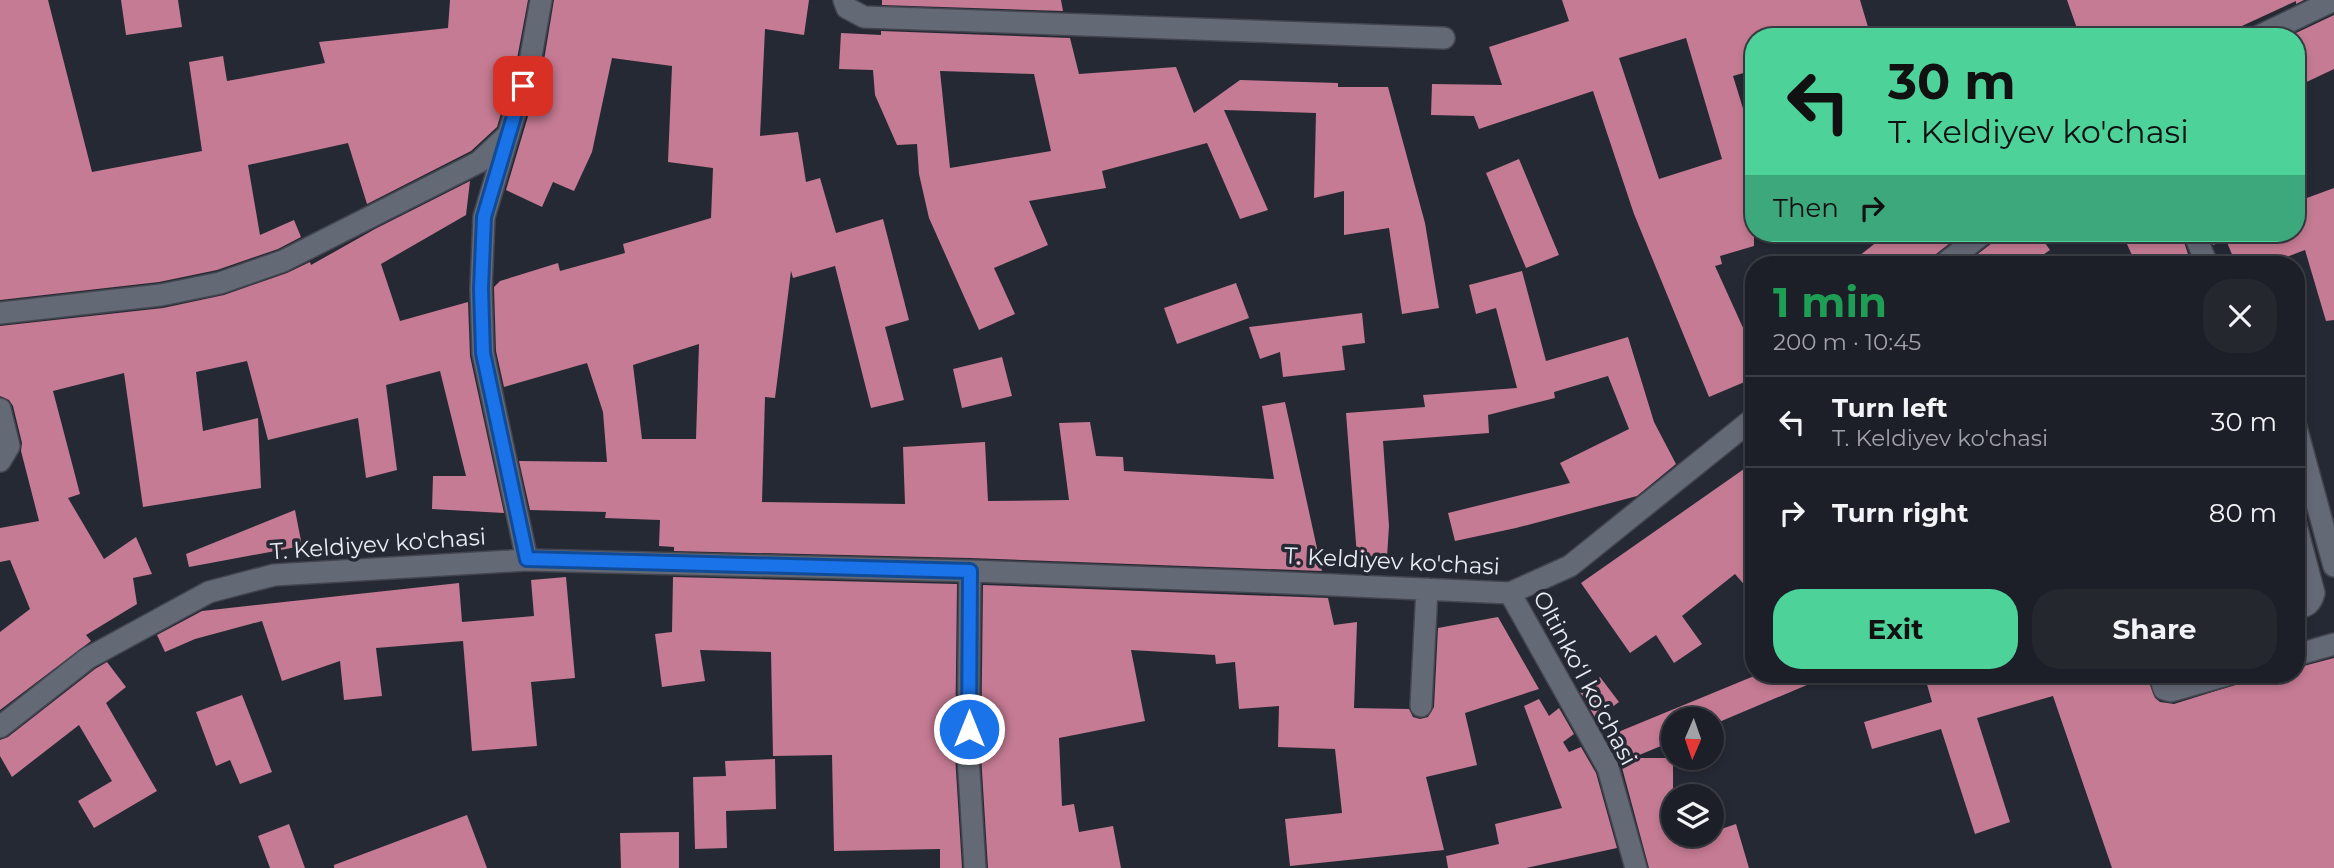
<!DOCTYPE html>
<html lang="en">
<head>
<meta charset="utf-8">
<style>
  body { margin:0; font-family:Montserrat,sans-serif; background:#25272f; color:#f1f3f6; height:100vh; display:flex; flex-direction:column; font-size:26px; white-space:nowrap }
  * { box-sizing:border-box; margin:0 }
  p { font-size:23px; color:#a0a2a7 }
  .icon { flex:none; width:38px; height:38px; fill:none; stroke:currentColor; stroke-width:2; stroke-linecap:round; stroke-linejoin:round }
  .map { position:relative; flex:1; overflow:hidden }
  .sheet { position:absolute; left:1745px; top:256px; width:560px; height:427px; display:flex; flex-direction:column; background:#1c1f27; border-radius:28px; box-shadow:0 4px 10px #0003,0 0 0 2px #3a3d44 }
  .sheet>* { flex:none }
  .hud { position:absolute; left:1745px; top:28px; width:560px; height:214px; border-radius:28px; box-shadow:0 4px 10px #0003,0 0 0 2px #3a3d44; background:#4dd39a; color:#111; overflow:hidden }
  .needle { width:46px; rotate:182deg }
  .controls { position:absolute; left:1661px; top:707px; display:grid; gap:14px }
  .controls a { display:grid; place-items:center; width:63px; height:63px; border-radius:50%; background:#1c1f27; box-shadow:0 4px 10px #0003,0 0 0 2px #3a3d44; font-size:35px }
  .pin { position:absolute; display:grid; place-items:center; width:60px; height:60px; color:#fff; margin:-30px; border-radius:14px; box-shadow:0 4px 10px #0006 }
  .me { position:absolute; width:77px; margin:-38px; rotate:0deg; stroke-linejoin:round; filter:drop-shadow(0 0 5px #0008) }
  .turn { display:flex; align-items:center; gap:24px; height:147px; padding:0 28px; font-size:32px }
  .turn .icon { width:91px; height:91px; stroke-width:2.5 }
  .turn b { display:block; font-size:49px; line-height:60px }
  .then { display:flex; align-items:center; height:66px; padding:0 28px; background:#0003; gap:14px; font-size:26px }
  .round { display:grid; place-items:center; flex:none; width:74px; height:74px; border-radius:28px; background:#25272f }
  .head { display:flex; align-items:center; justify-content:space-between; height:119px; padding:0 28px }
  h1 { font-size:42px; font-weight:700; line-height:52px; color:#1e9e55 }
  .cta { display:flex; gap:14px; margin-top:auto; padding:14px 28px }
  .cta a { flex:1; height:80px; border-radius:28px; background:#4dd39a; color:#111; font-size:28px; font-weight:700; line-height:80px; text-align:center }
  .cta a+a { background:#25272f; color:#f1f3f6 }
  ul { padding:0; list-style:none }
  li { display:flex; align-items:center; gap:21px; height:91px; padding:0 28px; border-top:2px solid #3a3d44 }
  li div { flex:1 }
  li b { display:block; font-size:26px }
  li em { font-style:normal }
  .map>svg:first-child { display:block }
  .building { fill:#c57b93; fill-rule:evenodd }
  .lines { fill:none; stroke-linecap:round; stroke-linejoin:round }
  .minor-casing { stroke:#43464f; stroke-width:24 }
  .minor { stroke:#646976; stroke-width:21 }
  .route-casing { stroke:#114b97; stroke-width:18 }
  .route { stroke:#1a73e8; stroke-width:12 }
  .labels { text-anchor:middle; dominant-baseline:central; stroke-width:7; stroke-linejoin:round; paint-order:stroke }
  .street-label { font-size:23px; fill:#e9ecf3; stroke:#252934 }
</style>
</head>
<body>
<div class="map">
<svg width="2334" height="868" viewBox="0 0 2334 868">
  <rect width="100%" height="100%" fill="#252934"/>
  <path class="building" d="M 0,0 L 48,0 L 92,172 L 202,151 L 189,62 L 223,56 L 227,81 L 325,63 L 319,42 L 448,28 L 450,0 L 528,0 L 517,59 L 497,127 L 471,151 L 367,204 L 348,143 L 248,165 L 260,235 L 294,220 L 301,237 L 278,249 L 217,270 L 159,282 L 0,300 Z
    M 121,0 L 178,0 L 182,27 L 126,35 Z
    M 554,0 L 809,0 L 804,35 L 765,29 L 760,136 L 798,132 L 806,182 L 820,178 L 836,233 L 883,219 L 909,320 L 885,327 L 904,400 L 871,408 L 835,266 L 793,278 L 791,271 L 775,398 L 765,397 L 762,502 L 905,504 L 903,447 L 985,442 L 988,501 L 1069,500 L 1059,423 L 1090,422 L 1096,456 L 1123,457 L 1124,471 L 1274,479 L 1262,406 L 1285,402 L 1322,571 L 970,558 L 674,551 L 674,547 L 659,546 L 660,520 L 605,518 L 606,512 L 530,510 L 519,461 L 607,462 L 603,412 L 587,363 L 504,387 L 496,351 L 494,287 L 500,281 L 558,263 L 560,271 L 625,253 L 623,244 L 711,218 L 713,168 L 668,162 L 672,66 L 612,58 L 592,152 L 574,191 L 553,182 L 542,207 L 506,190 L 543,66 ZM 699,344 L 696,439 L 642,439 L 633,365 Z
    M 882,0 L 1061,0 L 1063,11 L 882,5 Z
    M 1562,0 L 1860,0 L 1871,37 L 1754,37 L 1754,70 L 1733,76 L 1754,144 L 1754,246 L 1720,256 L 1722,264 L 1715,266 L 1754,352 L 1754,378 L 1709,397 L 1634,214 L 1593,91 L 1479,129 L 1474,116 L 1431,115 L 1432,84 L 1502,85 L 1489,47 L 1569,21 ZM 1686,38 L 1722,159 L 1659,179 L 1619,58 Z
    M 2067,0 L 2304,0 L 2296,4 L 2296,1 L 2218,37 L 2080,37 Z
    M 2334,15 L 2334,69 L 2296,87 L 2296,33 Z
    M 881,31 L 1070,38 L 1079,74 L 1176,67 L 1194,113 L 1240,80 L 1338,83 L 1338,87 L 1388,87 L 1425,223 L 1439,308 L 1402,314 L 1389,228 L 1344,235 L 1344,191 L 1314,198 L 1316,113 L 1224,110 L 1268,210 L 1240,219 L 1207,143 L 1102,171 L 1106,188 L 1029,201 L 1048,245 L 994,268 L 1015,314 L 979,330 L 929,218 L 919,174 L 917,144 L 897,145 L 875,95 L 873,70 L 839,69 L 841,33 L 881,35 ZM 940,71 L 1034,74 L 1051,151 L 950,168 Z
    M 1519,159 L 1559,255 L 1526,268 L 1486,173 Z
    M 470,181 L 466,215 L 381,264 L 400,321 L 468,302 L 470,356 L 504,513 L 432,509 L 433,476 L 466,476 L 440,371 L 386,385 L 397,470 L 366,478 L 358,418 L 268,440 L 247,361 L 196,372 L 203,431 L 258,418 L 261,488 L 143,507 L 124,373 L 53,391 L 80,494 L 68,498 L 104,559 L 136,537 L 152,574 L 133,578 L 137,604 L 86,635 L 91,641 L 0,710 L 0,632 L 30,609 L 10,560 L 0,562 L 0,528 L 39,521 L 21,451 L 22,443 L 13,406 L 9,400 L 0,396 L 0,326 L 163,308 L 224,295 L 287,273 L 310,262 L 311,265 L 375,229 Z
    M 2334,188 L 2334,320 L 2326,321 L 2305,250 L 2268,264 L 2236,264 L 2226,240 L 2213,245 L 2208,233 L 2296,233 L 2296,202 Z
    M 1888,233 L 1963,233 L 1936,254 L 1931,264 L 1849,264 Z
    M 1997,233 L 2038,233 L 2050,250 L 2030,264 L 1965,264 L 1992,243 Z
    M 2122,233 L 2181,233 L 2188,254 L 2159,264 L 2136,264 Z
    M 1522,271 L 1546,361 L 1628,337 L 1654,422 L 1676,464 L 1637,496 L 1516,528 L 1455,541 L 1448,513 L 1570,483 L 1560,463 L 1629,429 L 1608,376 L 1554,392 L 1555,398 L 1488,415 L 1489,433 L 1383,441 L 1389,526 L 1387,557 L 1357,556 L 1346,413 L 1425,407 L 1423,395 L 1517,388 L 1496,308 L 1476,314 L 1469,285 Z
    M 1236,283 L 1249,318 L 1177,344 L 1164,308 Z
    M 1362,313 L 1365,343 L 1342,346 L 1345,370 L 1283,377 L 1280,352 L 1260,359 L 1249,327 Z
    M 1002,357 L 1012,396 L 962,408 L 953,369 Z
    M 1754,462 L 1754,596 L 1735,574 L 1682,616 L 1702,644 L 1674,663 L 1656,635 L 1630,653 L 1581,583 Z
    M 295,510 L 302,546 L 189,567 L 186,554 Z
    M 566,577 L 575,678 L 531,682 L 537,746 L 472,751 L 463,641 L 376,648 L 382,696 L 344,700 L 340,661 L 282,681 L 262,621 L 195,639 L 165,652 L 157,635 L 202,611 L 459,583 L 462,622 L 534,616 L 531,580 Z
    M 673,577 L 957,584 L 955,755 L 962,868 L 940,868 L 940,849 L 834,851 L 832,755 L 773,756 L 771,652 L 700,650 L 705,681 L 662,687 L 655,634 L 672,632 Z
    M 983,585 L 1328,598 L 1334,625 L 1357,622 L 1354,708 L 1409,709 L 1413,717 L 1420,719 L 1428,717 L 1434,707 L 1438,628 L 1498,617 L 1539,689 L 1465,713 L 1477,765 L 1426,777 L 1444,850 L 1290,866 L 1285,819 L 1342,813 L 1335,749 L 1278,747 L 1279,706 L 1239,709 L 1235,662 L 1216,664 L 1215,655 L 1131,650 L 1145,721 L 1059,738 L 1062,806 L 1074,804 L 1079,832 L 1113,826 L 1121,868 L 988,868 L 981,755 Z
    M 2334,658 L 2334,868 L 2112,868 L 2053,696 L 1977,718 L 2010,822 L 1975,834 L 1941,729 L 1872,749 L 1864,722 L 1932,702 L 1924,674 L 2146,674 L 2155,698 L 2160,702 L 2174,704 L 2270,674 L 2296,674 L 2296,668 Z
    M 107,662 L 126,687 L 106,703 L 157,791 L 94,828 L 78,801 L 112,781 L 79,725 L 12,777 L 0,756 L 0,740 L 8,737 L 95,669 Z
    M 1759,674 L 1833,674 L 1712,725 L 1712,719 L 1673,719 L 1673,741 L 1632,758 L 1673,758 L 1673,843 L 1701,835 L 1712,835 L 1712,832 L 1736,824 L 1749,868 L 1649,868 L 1621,764 L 1606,737 Z
    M 1600,677 L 1619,702 L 1596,719 L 1580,692 Z
    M 242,695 L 272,772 L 240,784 L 230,760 L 216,766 L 196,712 Z
    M 1539,699 L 1549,716 L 1559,708 L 1574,734 L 1563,742 L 1569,752 L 1581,747 L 1596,773 L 1617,848 L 1526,868 L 1448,868 L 1446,856 L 1499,844 L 1495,824 L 1562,808 L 1524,706 Z
    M 775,759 L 776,809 L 726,811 L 727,848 L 695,849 L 693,777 L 726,776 L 725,761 Z
    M 467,815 L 487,868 L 334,868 L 334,865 Z
    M 289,824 L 305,868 L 270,868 L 258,836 Z
    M 679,832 L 679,868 L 621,868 L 620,833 Z"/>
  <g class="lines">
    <defs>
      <path id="minor" d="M 844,0 L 847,8 L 864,17 L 1444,38
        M 2257,37 L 2334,0
        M 2194,233 L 2207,264
        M 1944,264 L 1984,233
        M 0,313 L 161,295 L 220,283 L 283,261 L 479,162 L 508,135
        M 0,409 L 9,446 L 0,461
        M 2296,427 L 2334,566
        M 2296,525 L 2314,593 C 2311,604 2307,606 2296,609
        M 527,560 L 483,353 L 481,289 L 484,217 L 530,62 L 541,0
        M 970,571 L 968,755 L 975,868
        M 1510,593 L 1608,768 L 1636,868
        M 2296,655 L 2334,644
        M 2159,674 L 2164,689 L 2171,691 L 2231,674
        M 1421,706 L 1427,589
        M 0,727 L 88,658 L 209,592 L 274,575 L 527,560 L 970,571 L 1289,583 L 1510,593 L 1570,566 L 1754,418"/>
    </defs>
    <use href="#minor" class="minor-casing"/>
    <use href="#minor" class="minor"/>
  </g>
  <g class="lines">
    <defs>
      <path id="route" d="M 523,86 L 484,217 L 481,289 L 483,353 L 527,559 L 970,571 L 969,729"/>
    </defs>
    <use href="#route" class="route-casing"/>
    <use href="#route" class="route"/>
  </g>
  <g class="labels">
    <g class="street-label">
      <text transform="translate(378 544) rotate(-4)">T. Keldiyev ko'chasi</text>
      <text transform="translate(1392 561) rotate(3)">T. Keldiyev ko'chasi</text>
      <text transform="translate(1585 678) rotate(62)">Oltinkoʻl koʻchasi</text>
    </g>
  </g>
</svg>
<div class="controls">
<a><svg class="needle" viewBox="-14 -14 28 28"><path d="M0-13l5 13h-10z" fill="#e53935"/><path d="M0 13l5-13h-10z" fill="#a0a2a7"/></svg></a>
<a><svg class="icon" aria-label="layers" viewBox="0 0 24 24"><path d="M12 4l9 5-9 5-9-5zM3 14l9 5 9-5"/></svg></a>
</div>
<div class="pin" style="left:523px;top:86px;background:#d93025"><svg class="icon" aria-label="arrive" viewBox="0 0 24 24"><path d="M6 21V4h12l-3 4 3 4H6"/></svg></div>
<svg class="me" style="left:969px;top:729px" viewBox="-20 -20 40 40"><circle r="17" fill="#1a73e8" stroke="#fff" stroke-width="3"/><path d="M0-11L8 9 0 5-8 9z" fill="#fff"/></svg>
<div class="hud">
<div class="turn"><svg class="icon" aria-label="left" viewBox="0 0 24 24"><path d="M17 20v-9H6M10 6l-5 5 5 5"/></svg><div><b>30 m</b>T. Keldiyev ko'chasi</div></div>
<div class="then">Then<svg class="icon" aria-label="right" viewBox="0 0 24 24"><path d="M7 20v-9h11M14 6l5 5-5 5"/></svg></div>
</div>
<section class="sheet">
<div class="head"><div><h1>1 min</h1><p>200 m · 10:45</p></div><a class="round"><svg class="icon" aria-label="close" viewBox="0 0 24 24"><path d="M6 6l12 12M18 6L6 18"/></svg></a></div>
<ul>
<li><svg class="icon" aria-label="left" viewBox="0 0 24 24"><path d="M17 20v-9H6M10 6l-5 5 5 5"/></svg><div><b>Turn left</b><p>T. Keldiyev ko'chasi</p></div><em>30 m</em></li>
<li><svg class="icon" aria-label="right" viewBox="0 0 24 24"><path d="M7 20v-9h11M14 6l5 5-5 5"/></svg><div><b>Turn right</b></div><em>80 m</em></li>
</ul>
<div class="cta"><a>Exit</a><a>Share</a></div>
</section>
</div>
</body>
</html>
